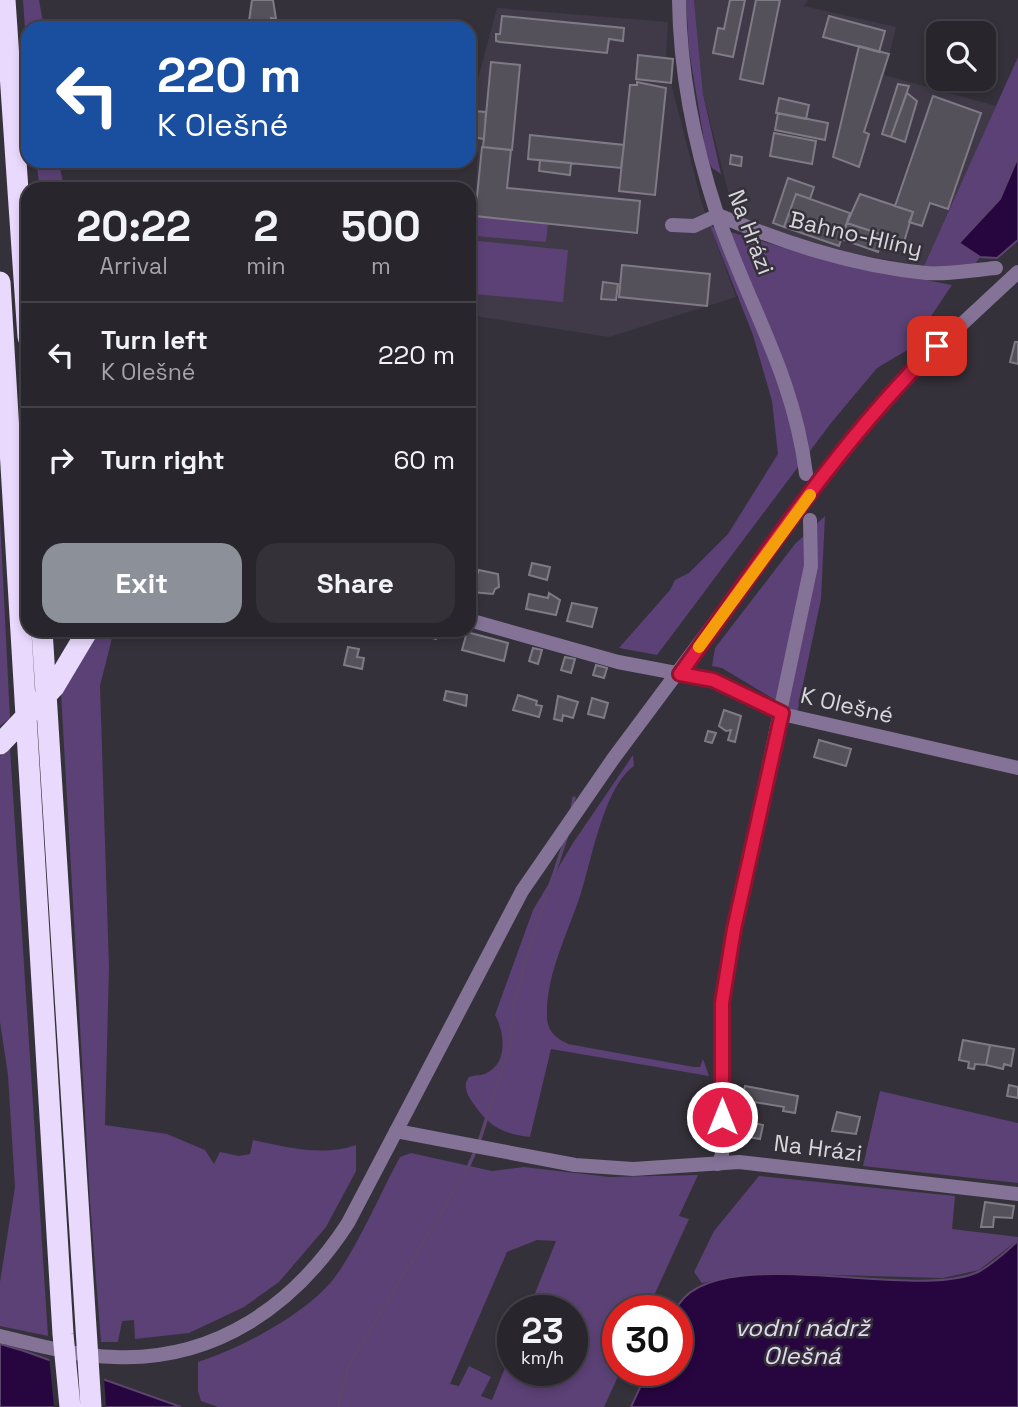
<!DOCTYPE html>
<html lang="en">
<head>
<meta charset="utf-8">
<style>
  body { margin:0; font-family:"Space Grotesk",sans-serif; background:#343138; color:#f1f3f6; height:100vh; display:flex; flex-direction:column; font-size:26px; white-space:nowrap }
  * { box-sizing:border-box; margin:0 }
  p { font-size:23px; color:#a5a5a9 }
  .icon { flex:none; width:38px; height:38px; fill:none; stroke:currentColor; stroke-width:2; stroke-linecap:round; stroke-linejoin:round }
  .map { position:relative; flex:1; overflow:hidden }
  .panel { position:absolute; left:21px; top:182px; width:455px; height:455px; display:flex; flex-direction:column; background:#28252c; border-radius:21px; box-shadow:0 4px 10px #0003,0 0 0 2px #444248 }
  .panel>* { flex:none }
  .hud { position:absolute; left:21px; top:21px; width:455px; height:147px; border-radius:21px; box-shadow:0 4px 10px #0003,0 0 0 2px #444248; background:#1a4fa0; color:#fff; overflow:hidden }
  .buttons { position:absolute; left:926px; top:21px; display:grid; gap:14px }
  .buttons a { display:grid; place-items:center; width:70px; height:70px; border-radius:14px; background:#28252c; box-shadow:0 4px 10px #0003,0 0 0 2px #444248; font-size:35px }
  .speed { position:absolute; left:497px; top:1295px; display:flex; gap:14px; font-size:35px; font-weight:700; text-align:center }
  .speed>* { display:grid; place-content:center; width:91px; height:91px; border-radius:50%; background:#28252c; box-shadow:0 4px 10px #0003,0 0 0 2px #444248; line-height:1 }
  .speed small { font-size:18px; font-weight:400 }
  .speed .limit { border:10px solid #d22; background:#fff; color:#111 }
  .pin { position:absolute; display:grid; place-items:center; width:60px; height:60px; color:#fff; margin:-30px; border-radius:14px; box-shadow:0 4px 10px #0006 }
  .me { position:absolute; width:77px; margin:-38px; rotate:0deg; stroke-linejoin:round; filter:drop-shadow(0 0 5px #0008) }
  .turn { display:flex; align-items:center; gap:24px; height:147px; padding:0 21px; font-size:32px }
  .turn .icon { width:91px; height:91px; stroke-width:2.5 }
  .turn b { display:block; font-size:49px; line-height:60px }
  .eta { display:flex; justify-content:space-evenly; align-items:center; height:119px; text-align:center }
  .eta b { font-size:42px; font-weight:600; line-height:49px }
  .action { display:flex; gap:14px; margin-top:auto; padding:14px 21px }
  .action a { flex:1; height:80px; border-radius:21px; background:#8c9099; color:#fff; font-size:28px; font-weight:600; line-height:80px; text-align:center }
  .action a+a { background:#343138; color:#f1f3f6 }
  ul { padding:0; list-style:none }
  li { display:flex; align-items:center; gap:21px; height:105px; padding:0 21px; border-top:2px solid #444248 }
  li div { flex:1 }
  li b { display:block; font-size:26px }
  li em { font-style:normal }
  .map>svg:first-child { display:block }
  .built { fill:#403948 }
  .green { fill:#5b4175; fill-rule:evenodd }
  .water { fill:#27053f; stroke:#5c446e; stroke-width:2 }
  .pier { fill:#35313a }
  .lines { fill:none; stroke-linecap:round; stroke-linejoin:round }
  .stream { stroke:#5c446e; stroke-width:3.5 }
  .building { fill:#55515b; stroke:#7f7a85; stroke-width:2 }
  .minor { stroke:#847397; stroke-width:14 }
  .tertiary { stroke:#847397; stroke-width:14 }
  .motorway { stroke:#e9d9fd; stroke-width:21 }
  .route-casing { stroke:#92132f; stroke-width:18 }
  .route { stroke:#e11d48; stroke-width:12 }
  .slow { stroke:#f59e0b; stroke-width:12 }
  .labels { text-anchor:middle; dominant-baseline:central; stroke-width:5; stroke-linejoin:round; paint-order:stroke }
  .street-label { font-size:23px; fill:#d9d6dc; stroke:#35313a }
  .water-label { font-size:24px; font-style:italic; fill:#e4daf0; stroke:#35313a }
</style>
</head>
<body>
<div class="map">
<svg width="1018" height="1407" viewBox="0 0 1018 1407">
  <rect width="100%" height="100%" fill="#35313a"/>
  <path class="built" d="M 694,0 L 808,0 L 804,6 L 896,27 L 884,75 L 996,106 L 924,266 L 821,248 L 734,214 L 703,94 Z
    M 497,8 L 668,22 L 666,58 L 673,59 L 671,83 L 702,204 L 736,297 L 609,337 L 469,315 L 478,152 L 469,151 L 469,112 Z"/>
  <path class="green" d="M 23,0 L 39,0 L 44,28 L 28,28 L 28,71 Z
    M 686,0 L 694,0 L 703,94 L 721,174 L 712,168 L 707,159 L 689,50 Z
    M 1018,57 L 1018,157 L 1000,199 L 960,243 L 980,257 L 973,267 L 924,266 Z
    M 36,161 L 59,161 L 64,189 L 40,189 Z
    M 478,217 L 548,224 L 546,242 L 476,236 Z
    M 710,226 L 836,263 L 952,285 L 909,349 L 877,368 L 831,423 L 657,655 L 619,648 L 670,590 L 675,580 L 689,573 L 728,534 L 778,454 L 772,401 L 753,335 Z
    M 478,241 L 568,250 L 563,302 L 473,294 Z
    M 825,516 L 821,599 L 797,713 L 722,668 L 712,666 L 715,648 L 795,544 Z
    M 0,519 L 10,718 L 0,726 Z
    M 95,630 L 114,630 L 100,686 L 109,967 L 105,1125 L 167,1134 L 205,1150 L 214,1164 L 220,1152 L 239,1156 L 250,1154 L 253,1140 C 286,1147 324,1157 356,1145 L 356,1171 L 326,1227 L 279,1282 L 244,1307 L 189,1333 L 135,1339 L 134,1320 L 122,1321 L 118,1342 L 101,1342 L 90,1201 L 61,693 Z
    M 10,748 L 48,1336 L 0,1326 L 0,1282 L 15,1187 L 8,1075 L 0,1022 L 0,756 Z
    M 633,755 L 634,766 C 604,787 592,859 581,893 C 568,933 546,974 547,1016 C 547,1031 556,1038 568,1044 L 694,1067 L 700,1067 L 703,1059 L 709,1076 L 551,1049 L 530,1137 C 503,1134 488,1126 473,1103 C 468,1096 465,1091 466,1082 L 469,1077 C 477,1074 482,1077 490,1071 C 508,1059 504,1031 495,1015 L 533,910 L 573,843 Z
    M 880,1091 L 1018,1123 L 1018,1183 L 863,1166 Z
    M 411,1153 L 492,1171 L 524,1167 L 609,1177 L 698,1175 L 679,1216 L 689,1219 L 647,1311 L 618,1311 L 618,1370 L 621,1370 L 604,1407 L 218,1407 L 201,1401 L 198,1391 L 198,1362 C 243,1347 314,1311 340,1270 C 363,1235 380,1194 400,1157 ZM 537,1240 L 556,1241 L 528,1311 L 572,1311 L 572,1370 L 513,1370 L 513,1348 L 492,1400 L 481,1396 L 491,1377 L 469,1366 L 459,1386 L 450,1384 L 507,1252 Z
    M 759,1176 L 955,1196 L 952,1229 L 1018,1237 L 1018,1240 L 979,1270 L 943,1278 L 801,1274 L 738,1276 L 702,1283 L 694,1272 L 714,1231 Z"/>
  <path class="water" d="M 1018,157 L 1018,240 L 997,258 L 980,257 L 959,243 L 1000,199 Z
    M 1018,1241 L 1018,1407 L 631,1407 L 648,1370 L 677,1370 L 677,1311 L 675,1311 C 708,1236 916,1304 980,1271 C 994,1263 1007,1251 1018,1241 Z
    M 0,1344 L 24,1351 L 181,1407 L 0,1407 Z"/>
  <path class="pier" d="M 49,1356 L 104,1376 L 106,1407 L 54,1407 Z"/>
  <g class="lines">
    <path class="stream" d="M 572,810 L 574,798
      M 479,1142 L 510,1045 L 514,1004 L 529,948 L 567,835
      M 338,1407 L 348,1367 L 467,1170 L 476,1149"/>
  </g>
  <path class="building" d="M 252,0 L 273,0 L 276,19 L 271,18 L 270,24 L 249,21 Z
    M 730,0 L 745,0 L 733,57 L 713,53 L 718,28 L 724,29 Z
    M 756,0 L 780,0 L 763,84 L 740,79 Z
    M 502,16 L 624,28 L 623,41 L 609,39 L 607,53 L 500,42 L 496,41 L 496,34 L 500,34 Z
    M 829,16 L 885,31 L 879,52 L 823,37 Z
    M 859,46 L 889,54 L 864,132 L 869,134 L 859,167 L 833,157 Z
    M 638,55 L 673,59 L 671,83 L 636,79 Z
    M 491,62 L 520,65 L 512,150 L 483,147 Z
    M 637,82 L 666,88 L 655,195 L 619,191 L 630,85 L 637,85 Z
    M 898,84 L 909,86 L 891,137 L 882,134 Z
    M 907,93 L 917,101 L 905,142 L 891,137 Z
    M 933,96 L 981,113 L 948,209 L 930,203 L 922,226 L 909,222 L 913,212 L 895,206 Z
    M 779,98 L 809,105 L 806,119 L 776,113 Z
    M 474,111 L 486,112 L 484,139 L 472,137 Z
    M 778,113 L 828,123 L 825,140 L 775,130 Z
    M 774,133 L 816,141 L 812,164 L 770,156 Z
    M 530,135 L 624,145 L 621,168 L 528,159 Z
    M 482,147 L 511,150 L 507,188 L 640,201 L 637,233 L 475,216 Z
    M 731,155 L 742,157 L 741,166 L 730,164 Z
    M 540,160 L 571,163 L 570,175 L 539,171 Z
    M 788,178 L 814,187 L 810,199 L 796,194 L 784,227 L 773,223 Z
    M 796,194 L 850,213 L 839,246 L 784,227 Z
    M 860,194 L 913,212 L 904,242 L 847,223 Z
    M 847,223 L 883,235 L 878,252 L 841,239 Z
    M 622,265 L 710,274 L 707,306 L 619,297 Z
    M 603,282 L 618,284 L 616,300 L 601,299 Z
    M 1015,342 L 1018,342 L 1018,364 L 1010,362 Z
    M 532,563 L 550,567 L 547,580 L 529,575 Z
    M 479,570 L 498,574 L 499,587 L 495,589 L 493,594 L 471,592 L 469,596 L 469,580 L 473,583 Z
    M 549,593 L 560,600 L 556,615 L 526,609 L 529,594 L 548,598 Z
    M 572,603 L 597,608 L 592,627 L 567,621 Z
    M 418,630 L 438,630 L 436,639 L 417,634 Z
    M 467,632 L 508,643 L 504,661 L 462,650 Z
    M 348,647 L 359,649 L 357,657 L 364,658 L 362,669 L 344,665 Z
    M 533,648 L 542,650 L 538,664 L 529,661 Z
    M 565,657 L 575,659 L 571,673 L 561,670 Z
    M 596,665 L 607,668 L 604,678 L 593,675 Z
    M 446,691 L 467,695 L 466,706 L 444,700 Z
    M 518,695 L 537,701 L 536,705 L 542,706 L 539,717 L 513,710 Z
    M 558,696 L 578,702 L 573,718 L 563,715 L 562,721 L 554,719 Z
    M 592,698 L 608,703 L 604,718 L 588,714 Z
    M 724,710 L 741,716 L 735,742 L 728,740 L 731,730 L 726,731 L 719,726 Z
    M 708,731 L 716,733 L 712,743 L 705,741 Z
    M 819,740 L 851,749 L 846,766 L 814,757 Z
    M 963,1040 L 990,1045 L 986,1065 L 975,1064 L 974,1069 L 968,1068 L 969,1062 L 959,1060 Z
    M 990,1045 L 1014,1049 L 1011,1066 L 1004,1064 L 1003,1069 L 986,1065 Z
    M 1009,1085 L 1018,1087 L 1018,1098 L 1007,1096 Z
    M 745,1086 L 798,1096 L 795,1113 L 783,1111 L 784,1107 L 742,1100 Z
    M 837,1112 L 860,1117 L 856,1134 L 832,1131 Z
    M 740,1120 L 763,1125 L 760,1139 L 737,1135 Z
    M 985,1202 L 1014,1206 L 1012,1218 L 994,1217 L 993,1227 L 981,1227 Z"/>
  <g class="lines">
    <path class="minor" d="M 679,0 C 680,71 695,147 717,214 C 748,305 794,375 806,474
      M 672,225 L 694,226 L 718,215 C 784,243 853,266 926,273 C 948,275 973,270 996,268
      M 469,620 L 618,662 L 713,680 L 782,714 L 1018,768
      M 396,1131 L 575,1165 L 633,1169 L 739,1162 L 1018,1194
      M 718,1164 L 722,1155 L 722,1003 L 734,929 L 811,566 L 810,520"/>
    <path class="tertiary" d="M 0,1336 C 37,1345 76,1356 115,1357 C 216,1361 295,1305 348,1223 L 522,891 L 613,759 L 808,497 L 859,433 L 920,363 L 1018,272"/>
    <path class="motorway" d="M 5,0 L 28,337
      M 0,282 L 63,1334 L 70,1407
      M 42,630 L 91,1407
      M 0,744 L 54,687 L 88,630"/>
  </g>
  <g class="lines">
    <defs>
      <path id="route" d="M 722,1117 L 722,1003 L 734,929 L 782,713 L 713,680 L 680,674 C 761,562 838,442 937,346"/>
    </defs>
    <use href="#route" class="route-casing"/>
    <use href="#route" class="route"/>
    <path class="slow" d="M 699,647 L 810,495"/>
  </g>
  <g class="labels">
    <g class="street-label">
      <text transform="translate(751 232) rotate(69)">Na Hrázi</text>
      <text transform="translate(856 234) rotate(13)">Bahno-Hlíny</text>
      <text transform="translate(847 705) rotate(13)">K Olešné</text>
      <text transform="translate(818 1148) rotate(7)">Na Hrázi</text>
    </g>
    <g class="water-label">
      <text x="802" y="1327">vodní nádrž<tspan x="802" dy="28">Olešná</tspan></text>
    </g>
  </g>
</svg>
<div class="buttons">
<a><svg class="icon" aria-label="search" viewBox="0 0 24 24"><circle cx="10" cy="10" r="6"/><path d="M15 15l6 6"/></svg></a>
</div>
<div class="speed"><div>23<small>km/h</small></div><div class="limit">30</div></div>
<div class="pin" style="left:937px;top:346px;background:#d93025"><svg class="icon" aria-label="arrive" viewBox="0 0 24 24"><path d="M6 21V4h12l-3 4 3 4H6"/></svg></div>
<svg class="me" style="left:722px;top:1117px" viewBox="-20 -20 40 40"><circle r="17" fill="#e11d48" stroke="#fff" stroke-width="3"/><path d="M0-11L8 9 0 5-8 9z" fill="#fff"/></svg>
<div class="hud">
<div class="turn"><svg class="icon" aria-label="left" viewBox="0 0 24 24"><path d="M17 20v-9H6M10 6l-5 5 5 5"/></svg><div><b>220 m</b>K Olešné</div></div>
</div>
<section class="panel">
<div class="eta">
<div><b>20:22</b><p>Arrival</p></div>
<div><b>2</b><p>min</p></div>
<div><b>500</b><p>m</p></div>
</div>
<ul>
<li><svg class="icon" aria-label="left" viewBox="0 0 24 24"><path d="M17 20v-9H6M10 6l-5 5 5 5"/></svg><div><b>Turn left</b><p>K Olešné</p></div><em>220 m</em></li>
<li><svg class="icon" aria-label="right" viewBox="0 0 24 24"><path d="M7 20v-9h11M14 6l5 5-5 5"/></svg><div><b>Turn right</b></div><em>60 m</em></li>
</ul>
<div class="action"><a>Exit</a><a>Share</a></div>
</section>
</div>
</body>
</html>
